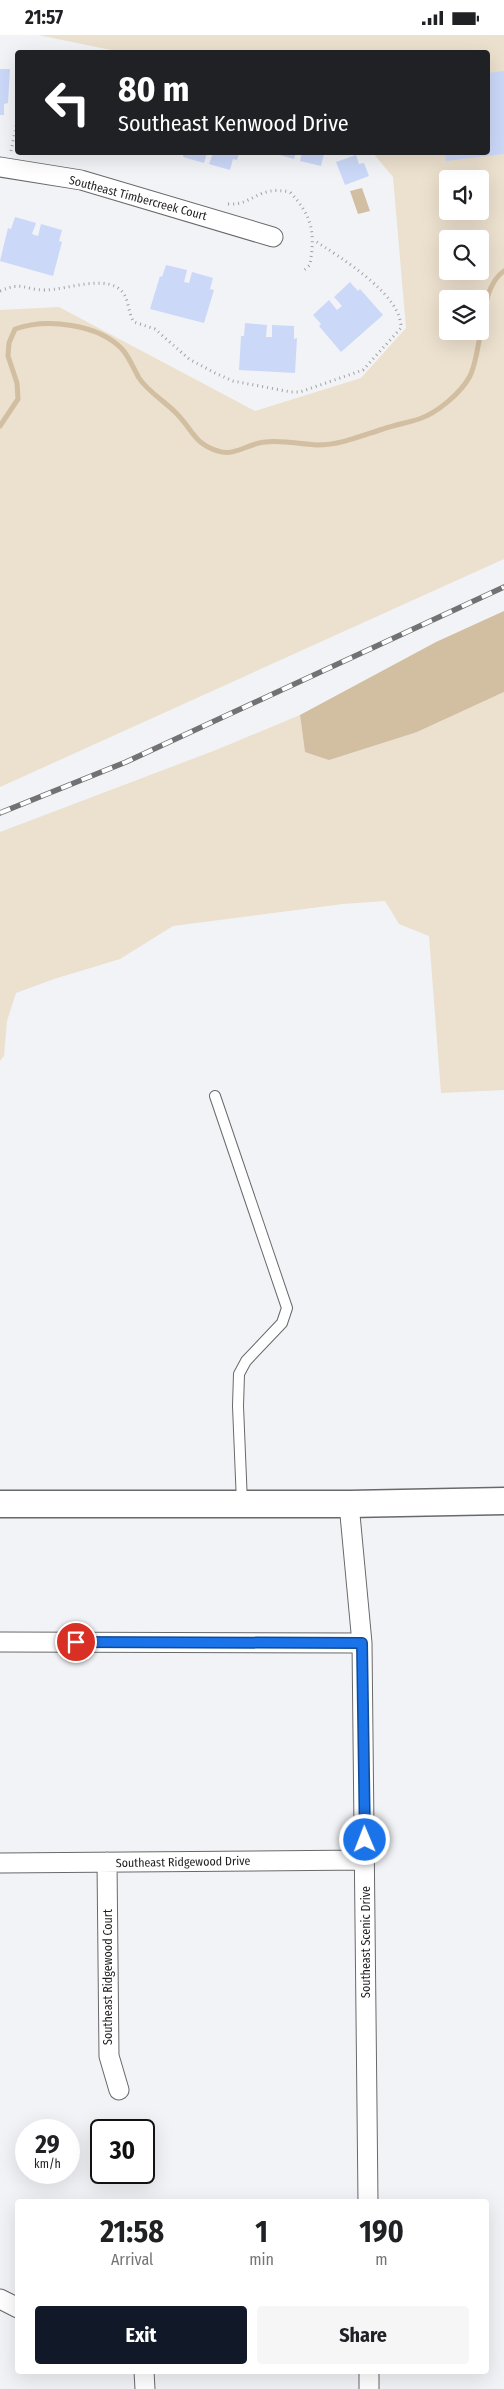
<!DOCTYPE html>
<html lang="en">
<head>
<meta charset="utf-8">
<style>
  body { margin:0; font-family:"Fira Sans Condensed",sans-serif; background:#f6f6f6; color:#202124; height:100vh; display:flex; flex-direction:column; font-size:19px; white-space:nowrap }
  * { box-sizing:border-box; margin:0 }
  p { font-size:16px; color:#757577 }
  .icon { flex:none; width:28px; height:28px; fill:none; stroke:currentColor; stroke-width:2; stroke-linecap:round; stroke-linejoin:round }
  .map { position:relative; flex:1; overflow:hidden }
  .details { position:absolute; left:15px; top:2164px; width:474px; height:175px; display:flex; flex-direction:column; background:#fff; border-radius:5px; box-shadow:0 5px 20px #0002 }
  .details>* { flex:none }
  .top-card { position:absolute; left:15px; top:15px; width:475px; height:105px; border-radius:5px; box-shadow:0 5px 20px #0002; background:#202124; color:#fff; overflow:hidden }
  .controls { position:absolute; left:439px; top:135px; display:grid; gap:10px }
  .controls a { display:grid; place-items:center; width:50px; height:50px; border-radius:5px; background:#fff; box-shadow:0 5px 20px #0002; font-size:25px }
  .speed { position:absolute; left:15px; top:2084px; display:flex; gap:10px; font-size:25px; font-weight:700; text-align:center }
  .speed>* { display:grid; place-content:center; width:65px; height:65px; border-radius:50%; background:#fff; box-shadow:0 5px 20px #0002; line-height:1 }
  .speed small { font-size:12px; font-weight:400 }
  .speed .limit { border:2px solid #111; border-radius:8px; background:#fff; color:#111 }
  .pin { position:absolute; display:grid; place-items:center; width:42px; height:42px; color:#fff; margin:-21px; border:2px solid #fff; border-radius:50%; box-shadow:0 1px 5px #0007 }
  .me { position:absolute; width:55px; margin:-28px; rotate:359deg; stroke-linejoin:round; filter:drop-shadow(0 0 4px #0008) }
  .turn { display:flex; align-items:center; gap:18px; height:105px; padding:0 20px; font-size:22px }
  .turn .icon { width:65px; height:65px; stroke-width:2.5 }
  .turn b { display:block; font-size:35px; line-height:42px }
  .eta { display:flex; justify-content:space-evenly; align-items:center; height:85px; text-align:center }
  .eta b { font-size:30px; font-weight:700; line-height:35px }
  .primary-button { display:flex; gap:10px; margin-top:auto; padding:10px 20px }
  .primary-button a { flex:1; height:58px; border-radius:5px; background:#111827; color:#fff; font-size:20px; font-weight:700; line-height:58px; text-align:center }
  .primary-button a+a { background:#f6f6f6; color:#202124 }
  .status { display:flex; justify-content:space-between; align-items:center; height:35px; padding:0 25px; background:#fff; direction:ltr }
  .status svg { height:14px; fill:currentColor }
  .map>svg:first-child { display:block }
  .green { fill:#ece0ce; fill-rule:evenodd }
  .water { fill:#d2bea1 }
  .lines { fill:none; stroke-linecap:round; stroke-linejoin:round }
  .stream { stroke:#d2bea1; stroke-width:5 }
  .building { fill:#cbd8f8 }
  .service-casing { stroke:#68696b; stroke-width:12 }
  .minor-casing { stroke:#68696b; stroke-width:21 }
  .secondary-casing { stroke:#68696b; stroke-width:29 }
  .path { stroke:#a2a2a4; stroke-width:3; stroke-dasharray:1 4; stroke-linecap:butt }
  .service { stroke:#fff; stroke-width:10 }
  .minor { stroke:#fff; stroke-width:19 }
  .secondary { stroke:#fff; stroke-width:26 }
  .rail-casing { stroke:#727274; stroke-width:5.5 }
  .rail { stroke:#fff; stroke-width:4; stroke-dasharray:11; stroke-linecap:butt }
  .route-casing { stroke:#114b97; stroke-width:12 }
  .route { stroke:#1a73e8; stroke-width:9 }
  .labels { text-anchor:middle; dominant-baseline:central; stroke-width:4; stroke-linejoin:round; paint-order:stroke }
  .street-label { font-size:12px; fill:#1f1f20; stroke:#fff }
</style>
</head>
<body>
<div class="status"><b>21:57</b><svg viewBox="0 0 49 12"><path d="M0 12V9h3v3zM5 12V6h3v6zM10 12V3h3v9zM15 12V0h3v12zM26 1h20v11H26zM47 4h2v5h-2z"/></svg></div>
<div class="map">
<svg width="504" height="2354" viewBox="0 0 504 2354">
  <rect width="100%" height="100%" fill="#f2f3f6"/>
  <path class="green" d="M 38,0 L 504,0 L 504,524 L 0,752 L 0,275 L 59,272 L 255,376 L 361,343 L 406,293 L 393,142 L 373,118 L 488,118 L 488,18 L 126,18 ZM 448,144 L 480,144 L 480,176 L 448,176 ZM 448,204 L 480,204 L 480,236 L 448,236 ZM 448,264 L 480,264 L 480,296 L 448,296 Z
    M 504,657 L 504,1055 L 441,1058 L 429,901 L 399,889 L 385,866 L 343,869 L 173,891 L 120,924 L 54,944 L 16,958 L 7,986 L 4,1021 L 0,1026 L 0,797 L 216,715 L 300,680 L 305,717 L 417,697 Z"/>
  <path class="water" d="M 362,153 L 370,176 L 358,179 L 350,156 Z
    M 504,576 L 504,657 L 417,697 L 329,725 L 305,717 L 300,680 L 436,607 Z"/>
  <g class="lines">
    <path class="stream" d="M 0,391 L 18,364 L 17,348 L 8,321 L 9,308 L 15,294 C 47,283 98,289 122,314 C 130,323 133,333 139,343 C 148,357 166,367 177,379 C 192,394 194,409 218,416 C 234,422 249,408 265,407 C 283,405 299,409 317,410 C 340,410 361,401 383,394 C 394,390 407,388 419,384 C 437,378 461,358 470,341 C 484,312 478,253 504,236"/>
  </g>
  <path class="building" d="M 0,34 L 10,34 L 8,68 L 4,69 L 4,80 L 0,80 Z
    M 504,36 L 504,119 L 446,126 L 445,118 L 488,118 L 488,38 Z
    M 184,118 L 207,118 L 204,128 L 183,122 Z
    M 213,118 L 239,118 L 237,125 L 233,124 L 230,135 L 209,129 Z
    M 273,118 L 296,118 L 294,124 Z
    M 302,118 L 329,118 L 329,120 L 324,119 L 321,131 L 300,126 Z
    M 356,120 L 359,129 L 364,128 L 369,141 L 345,150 L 336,127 Z
    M 15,182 L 36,188 L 32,199 L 38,201 L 41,189 L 62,195 L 59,206 L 62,207 L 53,241 L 0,226 L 8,193 L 11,194 Z
    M 166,230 L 187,235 L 184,247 L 189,248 L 192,237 L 213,243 L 210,254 L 214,255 L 204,288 L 150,274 L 160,241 L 162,242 Z
    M 350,247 L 358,256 L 360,254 L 383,280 L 341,317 L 319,291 L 321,289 L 313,280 L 329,265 L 337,275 L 342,271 L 334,262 Z
    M 245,288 L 267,290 L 266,302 L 272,302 L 272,290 L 294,291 L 294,304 L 297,303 L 295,338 L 239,335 L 241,301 L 244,301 Z"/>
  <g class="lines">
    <defs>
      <path id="service" d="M 215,1061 L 287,1273 L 282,1288 L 246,1326 L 239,1339 L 238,1371 L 242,1468"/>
      <path id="minor" d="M 0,132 L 81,145 L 273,202
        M 349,1469 L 362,1608 L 368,2166
        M 0,1607 L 362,1608
        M 107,1827 L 109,2021 L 119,2055
        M 0,1828 L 365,1825
        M 0,2264 L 18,2273
        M 144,2336 L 145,2354
        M 369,2336 L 369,2354"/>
      <path id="secondary" d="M 0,1469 L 349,1469 L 504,1466"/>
    </defs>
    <use href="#service" class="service-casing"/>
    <use href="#minor" class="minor-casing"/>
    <use href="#secondary" class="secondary-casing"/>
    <path class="path" d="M 29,18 L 29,17
      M 11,116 L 18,82
      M 228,169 C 253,171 257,150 290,157 C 313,182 315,198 310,230 L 302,237
      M 0,256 C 23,246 24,255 45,255 C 65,255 100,241 118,253 C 130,261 127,277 134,287 L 155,294 L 189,324 L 215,338 L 233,346 L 291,357 L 300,357 L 363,335 L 401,293 C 402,259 339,222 314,205"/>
    <use href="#service" class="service"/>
    <use href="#minor" class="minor"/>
    <use href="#secondary" class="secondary"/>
    <defs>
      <path id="rail" d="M 0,778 L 126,727 L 504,552"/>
    </defs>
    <use href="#rail" class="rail-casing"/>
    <use href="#rail" class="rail"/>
  </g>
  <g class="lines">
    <defs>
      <path id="route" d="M 76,1607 L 362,1608 L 365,1805"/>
    </defs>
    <use href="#route" class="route-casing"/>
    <use href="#route" class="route"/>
  </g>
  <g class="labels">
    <g class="street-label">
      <text transform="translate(138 163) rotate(15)">Southeast Timbercreek Court</text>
      <text transform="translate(183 1827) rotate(-1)">Southeast Ridgewood Drive</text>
      <text transform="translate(366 1907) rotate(-90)">Southeast Scenic Drive</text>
      <text transform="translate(108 1942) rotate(-90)">Southeast Ridgewood Court</text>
    </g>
  </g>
</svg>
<div class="controls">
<a><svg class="icon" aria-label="sound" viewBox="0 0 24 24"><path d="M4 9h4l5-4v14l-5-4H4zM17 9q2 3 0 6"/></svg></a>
<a><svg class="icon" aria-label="search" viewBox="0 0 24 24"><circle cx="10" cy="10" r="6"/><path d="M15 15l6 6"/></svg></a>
<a><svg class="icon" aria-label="layers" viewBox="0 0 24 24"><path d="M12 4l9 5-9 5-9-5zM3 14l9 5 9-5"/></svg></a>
</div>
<div class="speed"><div>29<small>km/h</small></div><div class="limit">30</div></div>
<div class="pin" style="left:76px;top:1607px;background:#d93025"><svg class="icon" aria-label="arrive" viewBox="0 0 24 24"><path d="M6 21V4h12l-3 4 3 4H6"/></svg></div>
<svg class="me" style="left:365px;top:1805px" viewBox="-20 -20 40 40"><circle r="17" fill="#1a73e8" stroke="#fff" stroke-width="3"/><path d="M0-11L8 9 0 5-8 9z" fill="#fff"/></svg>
<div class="top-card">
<div class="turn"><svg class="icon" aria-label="left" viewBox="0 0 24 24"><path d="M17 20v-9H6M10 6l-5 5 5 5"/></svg><div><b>80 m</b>Southeast Kenwood Drive</div></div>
</div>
<section class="details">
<div class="eta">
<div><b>21:58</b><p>Arrival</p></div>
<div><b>1</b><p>min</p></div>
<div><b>190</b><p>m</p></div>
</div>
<div class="primary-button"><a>Exit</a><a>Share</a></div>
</section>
</div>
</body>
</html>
